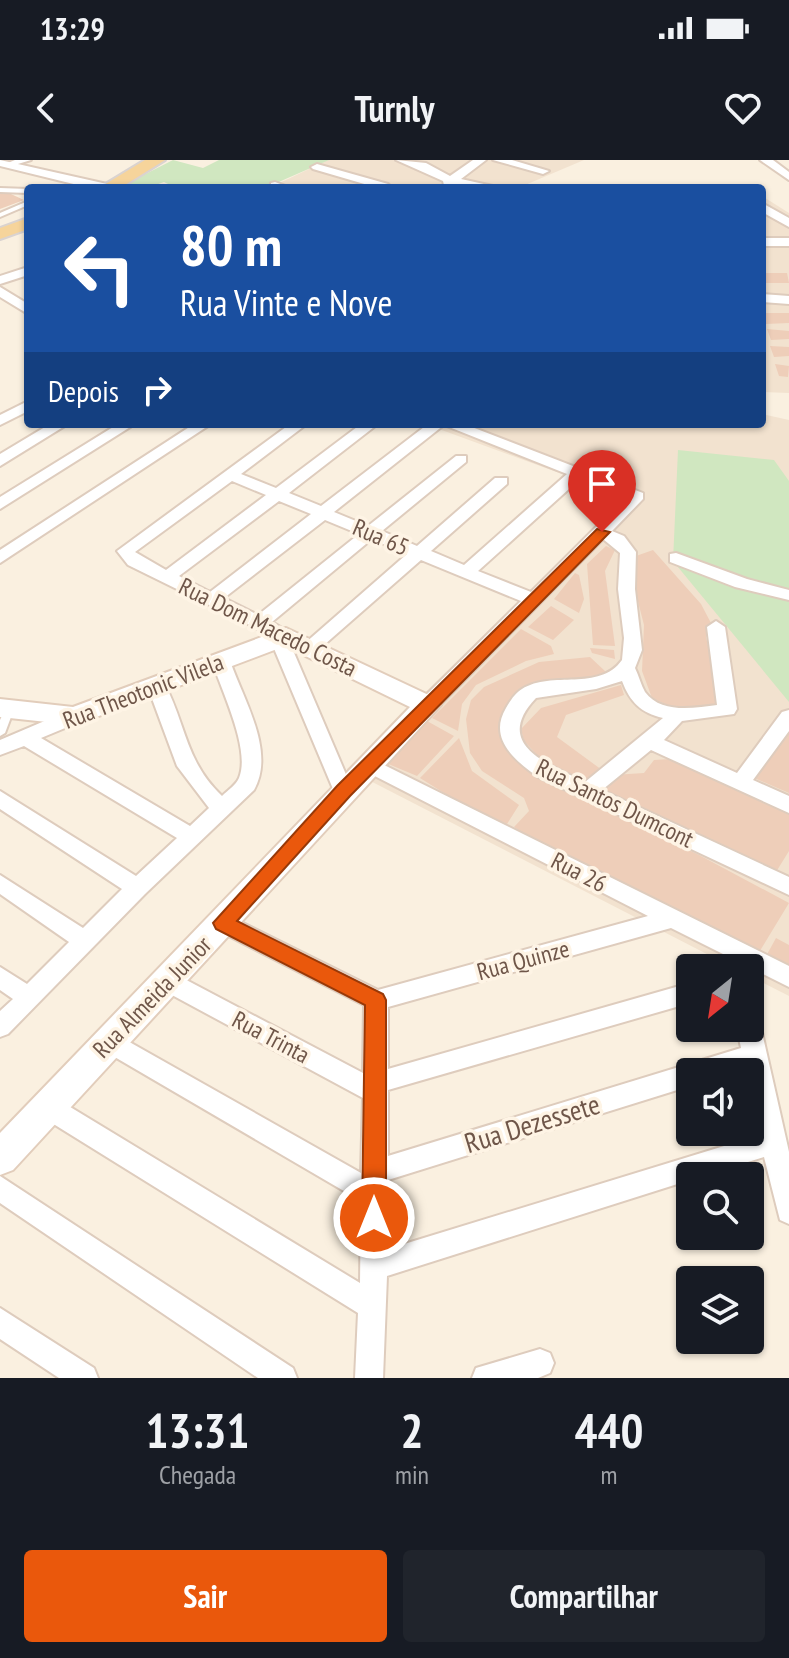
<!DOCTYPE html>
<html lang="pt">
<head>
<meta charset="utf-8">
<style>
  body { margin:0; font-family:"PT Sans Narrow",sans-serif; background:#20242c; color:#f1f3f6; height:100vh; display:flex; flex-direction:column; font-size:30px; white-space:nowrap }
  * { box-sizing:border-box; margin:0 }
  p { font-size:26px; color:#9ea1a6 }
  .icon { flex:none; width:44px; height:44px; fill:none; stroke:currentColor; stroke-width:2; stroke-linecap:round; stroke-linejoin:round }
  .map { position:relative; height:1218px; overflow:hidden }
  .details { display:flex; flex-direction:column; background:#171b24; flex:1 }
  .details>* { flex:none }
  .guide { position:absolute; left:24px; top:24px; width:742px; height:244px; border-radius:8px; box-shadow:0 2px 6px #0004; background:#1a4fa0; color:#fff; overflow:hidden }
  .needle { width:52px; rotate:210deg }
  .tools { position:absolute; left:676px; top:794px; display:grid; gap:16px }
  .tools a { display:grid; place-items:center; width:88px; height:88px; border-radius:8px; background:#171b24; box-shadow:0 2px 6px #0004; font-size:40px }
  .pin { position:absolute; display:grid; place-items:center; width:68px; height:68px; color:#fff; margin:-82px -34px; border-radius:50% 50% 50% 0; rotate:-45deg; box-shadow:0 0 8px #0007 }
  .pin .icon { rotate:45deg }
  .me { position:absolute; width:88px; margin:-44px; rotate:0deg; stroke-linejoin:round; filter:drop-shadow(0 0 6px #0008) }
  .turn { display:flex; align-items:center; gap:28px; height:168px; padding:0 24px; font-size:36px }
  .turn .icon { width:104px; height:104px; stroke-width:2.5 }
  .turn b { display:block; font-size:56px; line-height:68px }
  .then { display:flex; align-items:center; height:76px; padding:0 24px; background:#0003; gap:16px; font-size:30px }
  .eta { display:flex; justify-content:space-evenly; align-items:center; height:136px; text-align:center }
  .eta b { font-size:48px; font-weight:700; line-height:56px }
  .primary-button { display:flex; gap:16px; margin-top:auto; padding:16px 24px }
  .primary-button a { flex:1; height:92px; border-radius:8px; background:#ea580c; color:#fff; font-size:32px; font-weight:700; line-height:92px; text-align:center }
  .primary-button a+a { background:#20242c; color:#f1f3f6 }
  .status { display:flex; justify-content:space-between; align-items:center; height:56px; padding:0 40px; background:#171b24; direction:ltr }
  .status svg { height:22px; fill:currentColor }
  header { display:flex; justify-content:space-between; align-items:center; height:104px; padding:0 24px; background:#171b24; font-size:36px; font-weight:700 }
  .map>svg:first-child { display:block }
  .residential { fill:#f2e2cf }
  .green { fill:#d0e7c0 }
  .building { fill:#eeceb9 }
  .lines { fill:none; stroke-linecap:round; stroke-linejoin:round }
  .service-casing { stroke:#deccbd; stroke-width:4 }
  .minor-casing { stroke:#deccbd; stroke-width:4 }
  .tertiary-casing { stroke:#deccbd; stroke-width:4 }
  .secondary-casing { stroke:#e2cdbb; stroke-width:4 }
  .primary-casing { stroke:#dad3d0; stroke-width:4 }
  .service { fill:#fff; fill-rule:evenodd }
  .minor { fill:#fff; fill-rule:evenodd }
  .tertiary { fill:#fff; fill-rule:evenodd }
  .secondary { fill:#fff; fill-rule:evenodd }
  .primary { fill:#f6d49b; fill-rule:evenodd }
  .route { fill:#ea580c; stroke:#983908; stroke-width:2 }
  .labels { text-anchor:middle; dominant-baseline:central; stroke-width:7; stroke-linejoin:round; paint-order:stroke }
  .street-label { font-size:24px; fill:#6f5649; stroke:#fef4e5 }
  .near-street-label { font-size:28px; fill:#6f5649; stroke:#fef4e5 }
</style>
</head>
<body>
<div class="status"><b>13:29</b><svg viewBox="0 0 49 12"><path d="M0 12V9h3v3zM5 12V6h3v6zM10 12V3h3v9zM15 12V0h3v12zM26 1h20v11H26zM47 4h2v5h-2z"/></svg></div>
<header><svg class="icon" aria-label="back" viewBox="0 0 24 24"><path d="M15 5l-7 7 7 7"/></svg>Turnly<svg class="icon" aria-label="heart" viewBox="0 0 24 24"><path d="M12 20l-8-8c-3-5 5-10 8-4 3-6 11-1 8 4z"/></svg></header>
<div class="map">
<svg width="789" height="1218" viewBox="0 0 789 1218">
  <rect width="100%" height="100%" fill="#faf0e0"/>
  <path class="residential" d="M 328,0 L 584,0 L 518,28 L 269,28 Z
    M 762,36 L 789,53 L 789,233 L 762,232 Z
    M 762,254 L 789,260 L 789,836 L 750,816 L 750,808 L 734,808 L 347,609 L 625,337 L 428,265 L 762,264 Z"/>
  <path class="green" d="M 173,0 L 203,8 L 219,0 L 329,0 L 265,28 L 167,28 L 170,25 L 164,22 L 147,28 L 118,28 Z
    M 678,290 L 774,300 L 789,321 L 789,542 L 673,401 Z"/>
  <path class="building" d="M 0,29 L 24,40 L 0,49 Z
    M 762,113 L 787,113 L 789,123 L 762,123 Z
    M 763,153 L 789,153 L 789,163 L 766,164 Z
    M 767,169 L 789,171 L 789,179 L 771,180 Z
    M 770,186 L 789,187 L 789,196 L 774,197 Z
    M 775,204 L 789,206 L 788,217 L 779,216 Z
    M 606,386 L 615,390 L 605,411 L 615,486 L 593,485 L 587,404 Z
    M 653,390 L 701,444 L 712,465 L 706,477 L 722,548 L 674,548 L 652,538 L 642,511 L 644,465 L 632,418 L 636,396 Z
    M 575,413 L 579,415 L 584,439 L 579,453 L 554,439 Z
    M 551,446 L 574,460 L 553,480 L 528,467 Z
    M 521,469 L 551,486 L 554,494 L 526,501 L 476,525 L 462,544 L 458,571 L 432,558 Z
    M 590,488 L 614,490 L 615,499 L 592,493 Z
    M 590,497 L 606,512 L 586,522 L 545,525 L 504,560 L 501,579 L 515,599 L 543,620 L 699,695 L 789,743 L 758,794 L 539,684 L 514,667 L 529,651 L 524,638 L 482,611 L 470,593 L 466,559 L 471,540 L 484,527 L 539,502 Z
    M 621,525 L 624,535 L 566,555 L 557,577 L 602,610 L 590,625 L 566,614 L 538,596 L 524,581 L 521,569 L 541,548 Z
    M 789,558 L 789,633 L 752,617 Z
    M 427,561 L 454,576 L 417,616 L 386,603 Z
    M 459,578 L 472,611 L 519,645 L 507,664 L 460,643 L 420,618 Z
    M 671,599 L 789,651 L 789,691 L 776,712 L 602,633 L 613,615 L 644,613 L 654,600 Z
    M 776,778 L 789,785 L 789,810 L 765,798 Z"/>
  <g class="lines">
    <defs>
      <path id="service" d="M 0,28 L 28,29 L 28,33 L 0,32 Z
        M 28,41 L 28,45 L 0,57 L 0,53 Z
        M 9,546 L 14,549 L 5,573 L 0,576 L 0,560 L 6,547 Z"/>
      <path id="minor" d="M 15,0 L 31,0 L 8,7 L 8,3 Z
        M 396,0 L 426,3 L 450,16 L 473,0 L 486,0 L 461,19 L 502,28 L 444,25 L 443,21 Z
        M 493,0 L 512,0 L 549,11 L 543,14 Z
        M 760,0 L 773,0 L 789,12 L 789,20 Z
        M 317,4 L 388,24 L 390,26 L 378,28 L 313,9 L 311,7 Z
        M 275,22 L 291,28 L 271,27 L 271,23 Z
        M 762,43 L 789,58 L 789,67 L 762,52 Z
        M 762,78 L 789,78 L 789,86 L 762,86 Z
        M 28,107 L 28,115 L 0,124 L 0,116 Z
        M 0,127 L 28,144 L 28,154 L 0,137 Z
        M 762,134 L 789,136 L 789,144 L 762,142 Z
        M 28,241 L 28,251 L 0,265 L 0,255 Z
        M 50,264 L 68,264 L 0,306 L 0,294 Z
        M 118,264 L 135,264 L 0,349 L 0,337 Z
        M 194,264 L 211,264 L 0,403 L 0,390 Z
        M 290,264 L 307,264 L 241,314 L 276,328 L 361,264 L 378,264 L 289,333 L 321,346 L 428,264 L 464,264 L 643,333 L 643,339 L 612,371 L 624,376 L 636,392 L 635,429 L 642,490 L 635,508 C 639,516 641,525 645,532 C 661,554 694,548 717,545 L 707,467 L 716,461 L 725,467 L 737,549 L 734,554 L 682,561 L 664,580 L 737,613 L 782,552 L 789,550 L 789,571 L 753,620 L 789,636 L 789,653 L 651,590 L 602,630 L 789,717 L 789,735 L 538,617 C 514,600 488,578 506,548 C 510,541 516,532 522,529 C 552,510 599,532 622,500 L 624,478 L 618,429 L 620,393 L 603,379 L 435,550 L 428,552 L 418,545 L 421,540 L 521,441 L 421,400 L 316,492 L 304,492 L 301,488 L 304,484 L 407,394 L 372,379 L 272,462 L 295,476 L 289,481 L 353,631 L 350,636 L 336,636 L 270,479 L 272,476 L 128,405 L 117,391 ZM 444,265 L 567,314 L 464,405 L 431,391 L 507,324 L 507,318 L 495,318 L 417,386 L 382,371 L 466,302 L 466,296 L 456,296 L 368,366 L 334,352 ZM 580,319 L 626,337 L 531,432 L 478,411 ZM 232,321 L 266,335 L 166,410 L 135,392 ZM 279,341 L 311,354 L 210,432 L 179,416 ZM 325,360 L 359,374 L 258,455 L 224,438 ZM 622,521 C 630,542 641,553 663,558 L 585,622 C 547,604 492,584 536,538 L 596,529 Z
        M 676,393 L 747,419 L 789,430 L 789,440 L 735,427 L 670,402 L 670,394 Z
        M 221,495 L 230,501 C 243,539 276,591 254,630 L 145,734 L 8,874 L 0,877 L 0,851 L 13,839 L 0,830 L 0,807 L 27,824 L 69,782 L 0,734 L 0,715 L 83,768 L 122,729 L 0,649 L 0,631 L 136,716 L 177,678 L 24,586 L 0,595 L 0,580 L 68,551 L 82,551 L 85,556 L 82,561 L 41,578 L 190,666 L 209,648 L 177,606 L 147,525 L 156,519 L 163,521 C 186,562 184,600 222,636 C 228,630 236,625 239,618 C 251,589 221,530 212,501 Z
        M 370,598 L 789,806 L 789,827 L 671,768 L 388,847 L 388,909 L 690,823 L 690,843 L 388,930 L 388,996 L 741,888 L 737,868 L 750,868 L 750,858 L 757,861 L 761,868 L 789,992 L 789,1064 L 780,1060 L 764,997 L 703,1016 L 690,1016 L 690,1020 L 387,1116 L 383,1218 L 355,1218 L 358,1153 L 39,955 L 36,947 L 39,939 L 48,936 L 57,939 L 360,1123 L 361,1041 L 101,889 L 97,882 L 101,875 L 109,872 L 117,875 L 361,1013 L 363,938 L 159,828 L 155,821 L 159,814 L 167,811 L 175,814 L 363,913 L 364,845 L 215,769 L 212,763 L 215,757 L 223,754 L 231,757 L 378,830 L 648,756 L 363,610 L 360,605 L 363,600 ZM 745,907 L 746,912 L 750,912 L 750,929 L 760,975 L 388,1089 L 388,1020 L 690,926 L 690,912 L 731,912 Z
        M 0,1016 L 293,1208 L 297,1218 L 258,1218 L 0,1043 Z
        M 0,1148 L 94,1208 L 98,1218 L 59,1218 L 0,1179 Z
        M 540,1189 L 550,1193 L 554,1203 L 550,1213 L 538,1218 L 472,1218 L 476,1208 Z"/>
      <path id="tertiary" d="M 0,0 L 107,24 L 114,28 L 90,28 L 0,6 Z"/>
      <path id="secondary" d="M 286,468 L 437,539 L 441,545 L 13,1010 L 0,1015 L 0,973 L 410,547 L 285,486 L 75,565 L 0,557 L 0,539 L 73,547 Z"/>
      <path id="primary" d="M 145,0 L 165,0 L 120,28 L 99,28 Z
        M 28,58 L 28,69 L 0,79 L 0,68 Z"/>
    </defs>
    <use href="#service" class="service-casing"/>
    <use href="#minor" class="minor-casing"/>
    <use href="#tertiary" class="tertiary-casing"/>
    <use href="#secondary" class="secondary-casing"/>
    <use href="#primary" class="primary-casing"/>
    <use href="#service" class="service"/>
    <use href="#minor" class="minor"/>
    <use href="#tertiary" class="tertiary"/>
    <use href="#secondary" class="secondary"/>
    <use href="#primary" class="primary"/>
  </g>
  <path class="route" d="M 597,369 L 610,372 L 350,636 L 237,761 L 383,834 L 386,840 L 386,1058 L 382,1067 L 374,1070 L 365,1067 L 362,1058 L 365,845 L 216,769 L 213,763 L 337,626 Z"/>
  <g class="labels">
    <g class="street-label">
      <text transform="translate(381 377) rotate(23)">Rua 65</text>
      <text transform="translate(268 467) rotate(26)">Rua Dom Macedo Costa</text>
      <text transform="translate(143 531) rotate(-21)">Rua Theotonic Vilela</text>
      <text transform="translate(615 643) rotate(26)">Rua Santos Dumcont</text>
      <text transform="translate(579 712) rotate(27)">Rua 26</text>
      <text transform="translate(523 800) rotate(-15)">Rua Quinze</text>
      <text transform="translate(152 837) rotate(-46)">Rua Almeida Junior</text>
      <text transform="translate(271 877) rotate(28)">Rua Trinta</text>
    </g>
    <g class="near-street-label">
      <text transform="translate(532 963) rotate(-17)">Rua Dezessete</text>
    </g>
  </g>
</svg>
<div class="tools">
<a><svg class="needle" viewBox="-14 -14 28 28"><path d="M0-13l5 13h-10z" fill="#e53935"/><path d="M0 13l5-13h-10z" fill="#9ea1a6"/></svg></a>
<a><svg class="icon" aria-label="sound" viewBox="0 0 24 24"><path d="M4 9h4l5-4v14l-5-4H4zM17 9q2 3 0 6"/></svg></a>
<a><svg class="icon" aria-label="search" viewBox="0 0 24 24"><circle cx="10" cy="10" r="6"/><path d="M15 15l6 6"/></svg></a>
<a><svg class="icon" aria-label="layers" viewBox="0 0 24 24"><path d="M12 4l9 5-9 5-9-5zM3 14l9 5 9-5"/></svg></a>
</div>
<div class="pin" style="left:602px;top:372px;background:#d93025"><svg class="icon" aria-label="arrive" viewBox="0 0 24 24"><path d="M6 21V4h12l-3 4 3 4H6"/></svg></div>
<svg class="me" style="left:374px;top:1058px" viewBox="-20 -20 40 40"><circle r="17" fill="#ea580c" stroke="#fff" stroke-width="3"/><path d="M0-11L8 9 0 5-8 9z" fill="#fff"/></svg>
<div class="guide">
<div class="turn"><svg class="icon" aria-label="left" viewBox="0 0 24 24"><path d="M17 20v-9H6M10 6l-5 5 5 5"/></svg><div><b>80 m</b>Rua Vinte e Nove</div></div>
<div class="then">Depois<svg class="icon" aria-label="right" viewBox="0 0 24 24"><path d="M7 20v-9h11M14 6l5 5-5 5"/></svg></div>
</div>
</div>
<section class="details">
<div class="eta">
<div><b>13:31</b><p>Chegada</p></div>
<div><b>2</b><p>min</p></div>
<div><b>440</b><p>m</p></div>
</div>
<div class="primary-button"><a>Sair</a><a>Compartilhar</a></div>
</section>
</body>
</html>
